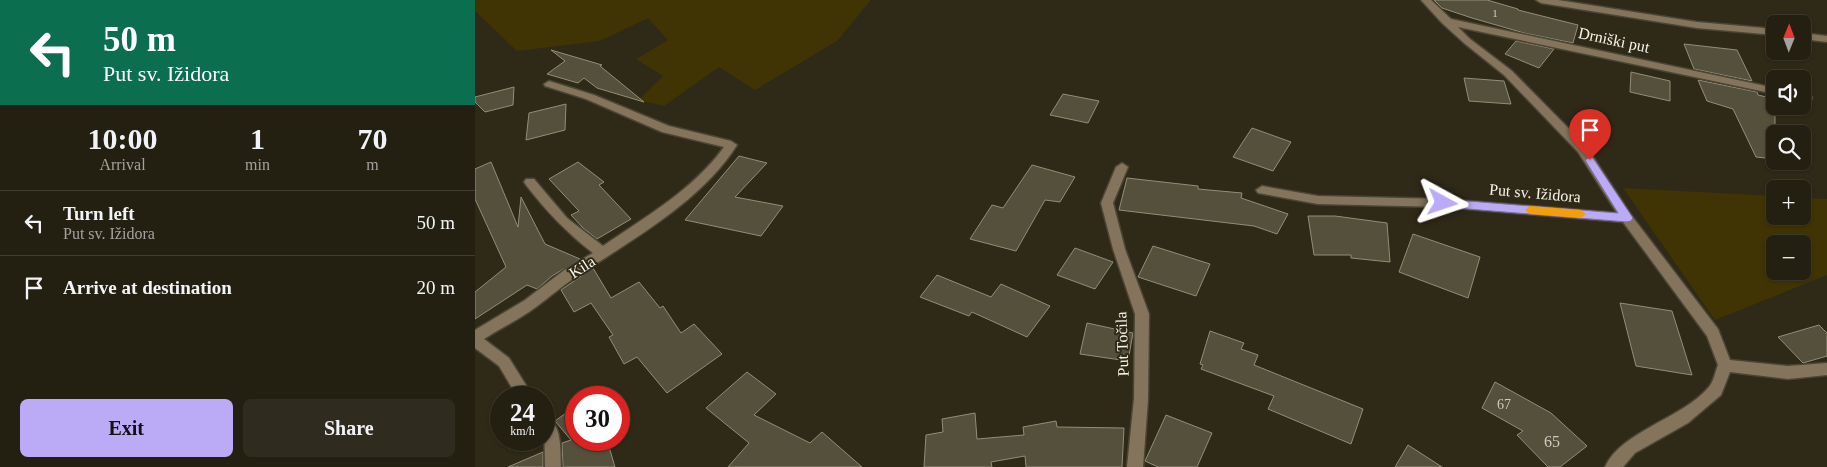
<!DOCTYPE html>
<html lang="en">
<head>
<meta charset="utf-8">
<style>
  body { margin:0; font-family:"Times New Roman",serif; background:#2f2c1f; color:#f1f3f6; height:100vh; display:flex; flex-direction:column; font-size:19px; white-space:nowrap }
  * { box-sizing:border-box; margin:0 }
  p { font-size:16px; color:#a3a29f }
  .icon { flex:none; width:28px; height:28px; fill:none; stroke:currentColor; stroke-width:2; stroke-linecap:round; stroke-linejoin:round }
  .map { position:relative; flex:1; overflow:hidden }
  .sheet { display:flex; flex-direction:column; background:#231f11; width:475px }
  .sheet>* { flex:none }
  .banner { background:#0b6e4f; color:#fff; overflow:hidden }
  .needle { width:32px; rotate:1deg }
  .tools { position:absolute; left:1291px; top:15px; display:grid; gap:10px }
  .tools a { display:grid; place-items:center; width:45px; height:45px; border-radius:8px; background:#231f11; box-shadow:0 1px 4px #0004,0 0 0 1px #403d31; font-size:25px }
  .speed { position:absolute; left:15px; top:386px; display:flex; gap:10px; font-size:25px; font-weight:700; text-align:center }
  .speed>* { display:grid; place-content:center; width:65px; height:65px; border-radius:50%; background:#231f11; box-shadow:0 1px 4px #0004,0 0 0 1px #403d31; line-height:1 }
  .speed small { font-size:12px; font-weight:400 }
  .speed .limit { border:8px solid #d22; background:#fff; color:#111 }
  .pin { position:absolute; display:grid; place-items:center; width:42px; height:42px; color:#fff; margin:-51px -21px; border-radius:50% 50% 50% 0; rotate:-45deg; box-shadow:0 0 5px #0007 }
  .pin .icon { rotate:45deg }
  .me { position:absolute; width:55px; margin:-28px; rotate:95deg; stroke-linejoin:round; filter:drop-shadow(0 0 4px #0008) }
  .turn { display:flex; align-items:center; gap:18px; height:105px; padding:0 20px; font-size:22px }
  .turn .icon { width:65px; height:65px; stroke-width:2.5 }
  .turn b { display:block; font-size:35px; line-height:42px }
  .eta { display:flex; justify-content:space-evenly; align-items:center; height:85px; text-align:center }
  .eta b { font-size:30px; font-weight:700; line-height:35px }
  .cta { display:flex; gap:10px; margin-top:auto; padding:10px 20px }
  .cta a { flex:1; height:58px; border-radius:8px; background:#bbaaf6; color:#111; font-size:20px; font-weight:700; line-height:58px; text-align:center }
  .cta a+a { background:#2f2c1f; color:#f1f3f6 }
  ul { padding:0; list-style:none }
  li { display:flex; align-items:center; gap:15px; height:65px; padding:0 20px; border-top:1px solid #403d31 }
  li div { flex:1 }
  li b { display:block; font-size:19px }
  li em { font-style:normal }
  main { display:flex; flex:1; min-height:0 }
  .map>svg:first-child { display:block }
  .green { fill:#403404; fill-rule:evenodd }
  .building { fill:#55503c; stroke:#938d78 }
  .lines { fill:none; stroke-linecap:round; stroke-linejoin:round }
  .minor-casing { stroke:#4b4534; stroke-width:3 }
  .minor { fill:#85745c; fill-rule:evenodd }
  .route { fill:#bbaaf6; stroke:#7a6ea0 }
  .slow { fill:#f59e0b }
  .labels { text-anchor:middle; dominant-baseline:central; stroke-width:4; stroke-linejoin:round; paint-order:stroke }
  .far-number-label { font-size:11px; fill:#cecabd }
  .number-label { font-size:14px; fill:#cecabd }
  .street-label { font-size:16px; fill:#f7f3e8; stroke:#2f2917 }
  .near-number-label { font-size:16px; fill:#cecabd }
</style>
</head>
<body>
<main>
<section class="sheet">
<div class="banner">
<div class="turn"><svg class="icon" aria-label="left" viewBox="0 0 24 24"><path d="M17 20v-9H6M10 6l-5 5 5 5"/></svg><div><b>50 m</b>Put sv. Ižidora</div></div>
</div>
<div class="eta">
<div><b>10:00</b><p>Arrival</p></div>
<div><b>1</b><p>min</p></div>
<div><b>70</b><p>m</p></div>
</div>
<ul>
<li><svg class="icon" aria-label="left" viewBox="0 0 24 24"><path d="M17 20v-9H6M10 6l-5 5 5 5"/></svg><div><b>Turn left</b><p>Put sv. Ižidora</p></div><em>50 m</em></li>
<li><svg class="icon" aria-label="arrive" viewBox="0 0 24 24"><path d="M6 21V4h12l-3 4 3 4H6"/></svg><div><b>Arrive at destination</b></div><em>20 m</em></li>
</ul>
<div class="cta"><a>Exit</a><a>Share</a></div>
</section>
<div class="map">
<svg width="1352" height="467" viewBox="0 0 1352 467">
  <rect width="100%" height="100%" fill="#2f2917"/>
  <path class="green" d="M 0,0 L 396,0 L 362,41 L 280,90 L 244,67 L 189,106 L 164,100 L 188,76 L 161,59 L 193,40 L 173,18 L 125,41 L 42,51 L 0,11 Z
    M 1148,188 L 1300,196 L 1300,216 L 1328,216 L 1328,198 L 1352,199 L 1352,275 L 1240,320 ZM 1300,244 L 1328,244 L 1328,271 L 1300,271 Z"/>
  <path class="building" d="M 959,0 L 1012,0 L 1043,9 L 1043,10 L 1103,25 L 1098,43 L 1049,33 L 997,18 L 967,8 Z
    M 1041,41 L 1079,49 L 1064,68 L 1030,54 Z
    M 1209,44 L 1262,50 L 1277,81 L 1219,69 Z
    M 76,50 L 127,65 L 125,66 L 169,102 L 122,88 L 109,78 L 103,83 L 72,74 L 90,61 Z
    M 1156,72 L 1195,81 L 1195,101 L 1155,92 Z
    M 989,78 L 1029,81 L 1036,104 L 994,101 Z
    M 1223,80 L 1282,92 L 1283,95 L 1300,99 L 1300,159 L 1281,157 L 1258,109 L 1232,101 Z
    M 39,87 L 38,105 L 10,112 L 0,102 L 0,97 Z
    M 588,94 L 624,101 L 613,123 L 575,115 Z
    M 91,104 L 90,130 L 51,140 L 54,113 Z
    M 777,128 L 816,142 L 798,171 L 758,157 Z
    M 264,156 L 292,163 L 260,197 L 308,206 L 286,236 L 210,220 Z
    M 16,162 L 43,227 L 46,197 L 70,244 L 105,259 L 77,276 L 62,289 L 52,285 L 0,319 L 0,292 L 31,267 L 0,199 L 0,169 Z
    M 103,162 L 129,182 L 124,185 L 156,219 L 122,239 L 108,228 L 96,215 L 104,211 L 74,179 Z
    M 557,165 L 600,177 L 585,202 L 570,200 L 541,251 L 495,239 L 517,205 L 528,208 Z
    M 652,178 L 723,186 L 723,189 L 767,193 L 766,198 L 813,214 L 802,234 L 779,226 L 644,210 Z
    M 833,216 L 860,216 L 912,223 L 915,262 L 876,258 L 876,255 L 839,255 Z
    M 938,234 L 1005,257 L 993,298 L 924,272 Z
    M 678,246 L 735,264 L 721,296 L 663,277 Z
    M 600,248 L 638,262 L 620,289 L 582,275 Z
    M 118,268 L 136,298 L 164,282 L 185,308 L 188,306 L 206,333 L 219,324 L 247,354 L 192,393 L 162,357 L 149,364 L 134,337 L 138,335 L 116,303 L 99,312 L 86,290 Z
    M 462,275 L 516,297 L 526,284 L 575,306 L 552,337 L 497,312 L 494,316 L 445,297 Z
    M 1145,303 L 1197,311 L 1217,375 L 1161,366 Z
    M 612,323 L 658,333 L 653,361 L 605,354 Z
    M 1344,325 L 1352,333 L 1352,356 L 1328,363 L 1303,337 Z
    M 735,331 L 769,343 L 766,349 L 783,355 L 779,365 L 888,409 L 876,444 L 793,409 L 799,396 L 726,369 L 728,365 L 725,364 Z
    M 272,372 L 301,394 L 279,415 L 335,443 L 347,432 L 387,467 L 253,467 L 274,443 L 231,408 Z
    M 1020,382 L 1076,413 L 1112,446 L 1085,467 L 1073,467 L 1042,435 L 1048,431 L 1007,408 Z
    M 101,406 L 101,440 L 132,440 L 140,467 L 88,467 L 87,443 L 96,440 L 80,421 Z
    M 500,413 L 502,439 L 549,435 L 548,427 L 581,421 L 582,427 L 649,428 L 647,467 L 551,467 L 550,456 L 516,462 L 517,467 L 449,467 L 451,435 L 468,432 L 467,419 Z
    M 691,415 L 737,433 L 722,467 L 683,467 L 670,461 Z
    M 933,445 L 967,467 L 920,467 Z
    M 68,452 L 68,467 L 33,467 Z"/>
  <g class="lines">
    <defs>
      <path id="minor" d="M 946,0 L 956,0 L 976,19 L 1300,88 L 1300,94 L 983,27 L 995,39 L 1037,71 L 1111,146 L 1156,215 L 1243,329 L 1255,360 L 1313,366 L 1352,363 L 1352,375 L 1313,379 L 1255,372 L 1246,395 L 1213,423 L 1160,453 L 1148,467 L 1130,467 C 1145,432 1208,418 1234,387 C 1239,381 1240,372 1243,365 L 1232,336 L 1148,222 L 968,207 L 843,204 L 783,193 L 781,190 L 787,186 L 843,196 L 968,199 L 1142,213 L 1103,152 L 1029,75 L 989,43 L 967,23 Z
        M 1061,0 L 1083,0 L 1222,22 L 1300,29 L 1300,35 L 1222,28 L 1066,3 Z
        M 1328,33 L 1352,36 L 1352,42 L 1328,39 Z
        M 74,81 L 119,95 L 194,126 L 256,141 L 262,145 C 227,201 158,239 104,275 C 89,284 75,297 61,307 C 45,319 26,328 9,339 L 34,358 L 59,398 L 43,398 L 24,366 L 0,348 L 0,330 L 50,300 L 92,268 L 118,253 C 92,233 71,211 51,185 L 49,182 L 51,179 L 59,179 L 92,218 L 128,246 C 170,217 218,190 249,147 L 187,132 L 111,99 L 70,86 L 69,84 Z
        M 1328,94 L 1336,96 L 1337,98 L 1336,100 L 1328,100 Z
        M 647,163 L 653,167 L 638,203 L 650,249 L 674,314 L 673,399 L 668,467 L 652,467 L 659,399 L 660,314 L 638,249 L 626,203 L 641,167 Z
        M 69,416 C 88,423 85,450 86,467 L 70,467 Z"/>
    </defs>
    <use href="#minor" class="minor-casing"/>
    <use href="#minor" class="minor"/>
  </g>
  <path class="route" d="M 1115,157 L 1118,158 L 1158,218 L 1156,221 L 1152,222 L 968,207 L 962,203 L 968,199 L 1143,213 L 1110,160 Z"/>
  <path class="slow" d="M 1055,206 L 1106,210 L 1111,214 L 1106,218 L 1055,214 L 1050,210 Z"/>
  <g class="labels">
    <g class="far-number-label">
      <text x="1020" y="13">1</text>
    </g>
    <g class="number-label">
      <text x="1029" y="404">67</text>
    </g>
    <g class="street-label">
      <text transform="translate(1139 40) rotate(12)">Drniški put</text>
      <text transform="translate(1060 193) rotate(5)">Put sv. Ižidora</text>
      <text transform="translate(107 267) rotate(-33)">Kila</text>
      <text transform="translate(647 344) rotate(-92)">Put Točila</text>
    </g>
    <g class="near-number-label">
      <text x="1077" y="441">65</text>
    </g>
  </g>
</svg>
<div class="tools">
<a><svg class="needle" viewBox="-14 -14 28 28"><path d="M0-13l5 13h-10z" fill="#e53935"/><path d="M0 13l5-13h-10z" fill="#a3a29f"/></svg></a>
<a><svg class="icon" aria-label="sound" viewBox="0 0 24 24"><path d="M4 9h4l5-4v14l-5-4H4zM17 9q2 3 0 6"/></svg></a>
<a><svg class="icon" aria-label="search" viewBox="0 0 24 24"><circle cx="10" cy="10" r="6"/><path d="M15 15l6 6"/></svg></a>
<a>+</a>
<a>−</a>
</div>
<div class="speed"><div>24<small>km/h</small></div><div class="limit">30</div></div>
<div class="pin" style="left:1115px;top:160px;background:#d93025"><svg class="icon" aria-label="arrive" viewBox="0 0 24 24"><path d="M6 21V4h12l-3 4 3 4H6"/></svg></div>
<svg class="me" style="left:968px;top:203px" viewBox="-20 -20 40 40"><path d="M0-17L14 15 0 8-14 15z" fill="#bbaaf6" stroke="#fff" stroke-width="4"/></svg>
</div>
</main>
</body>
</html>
